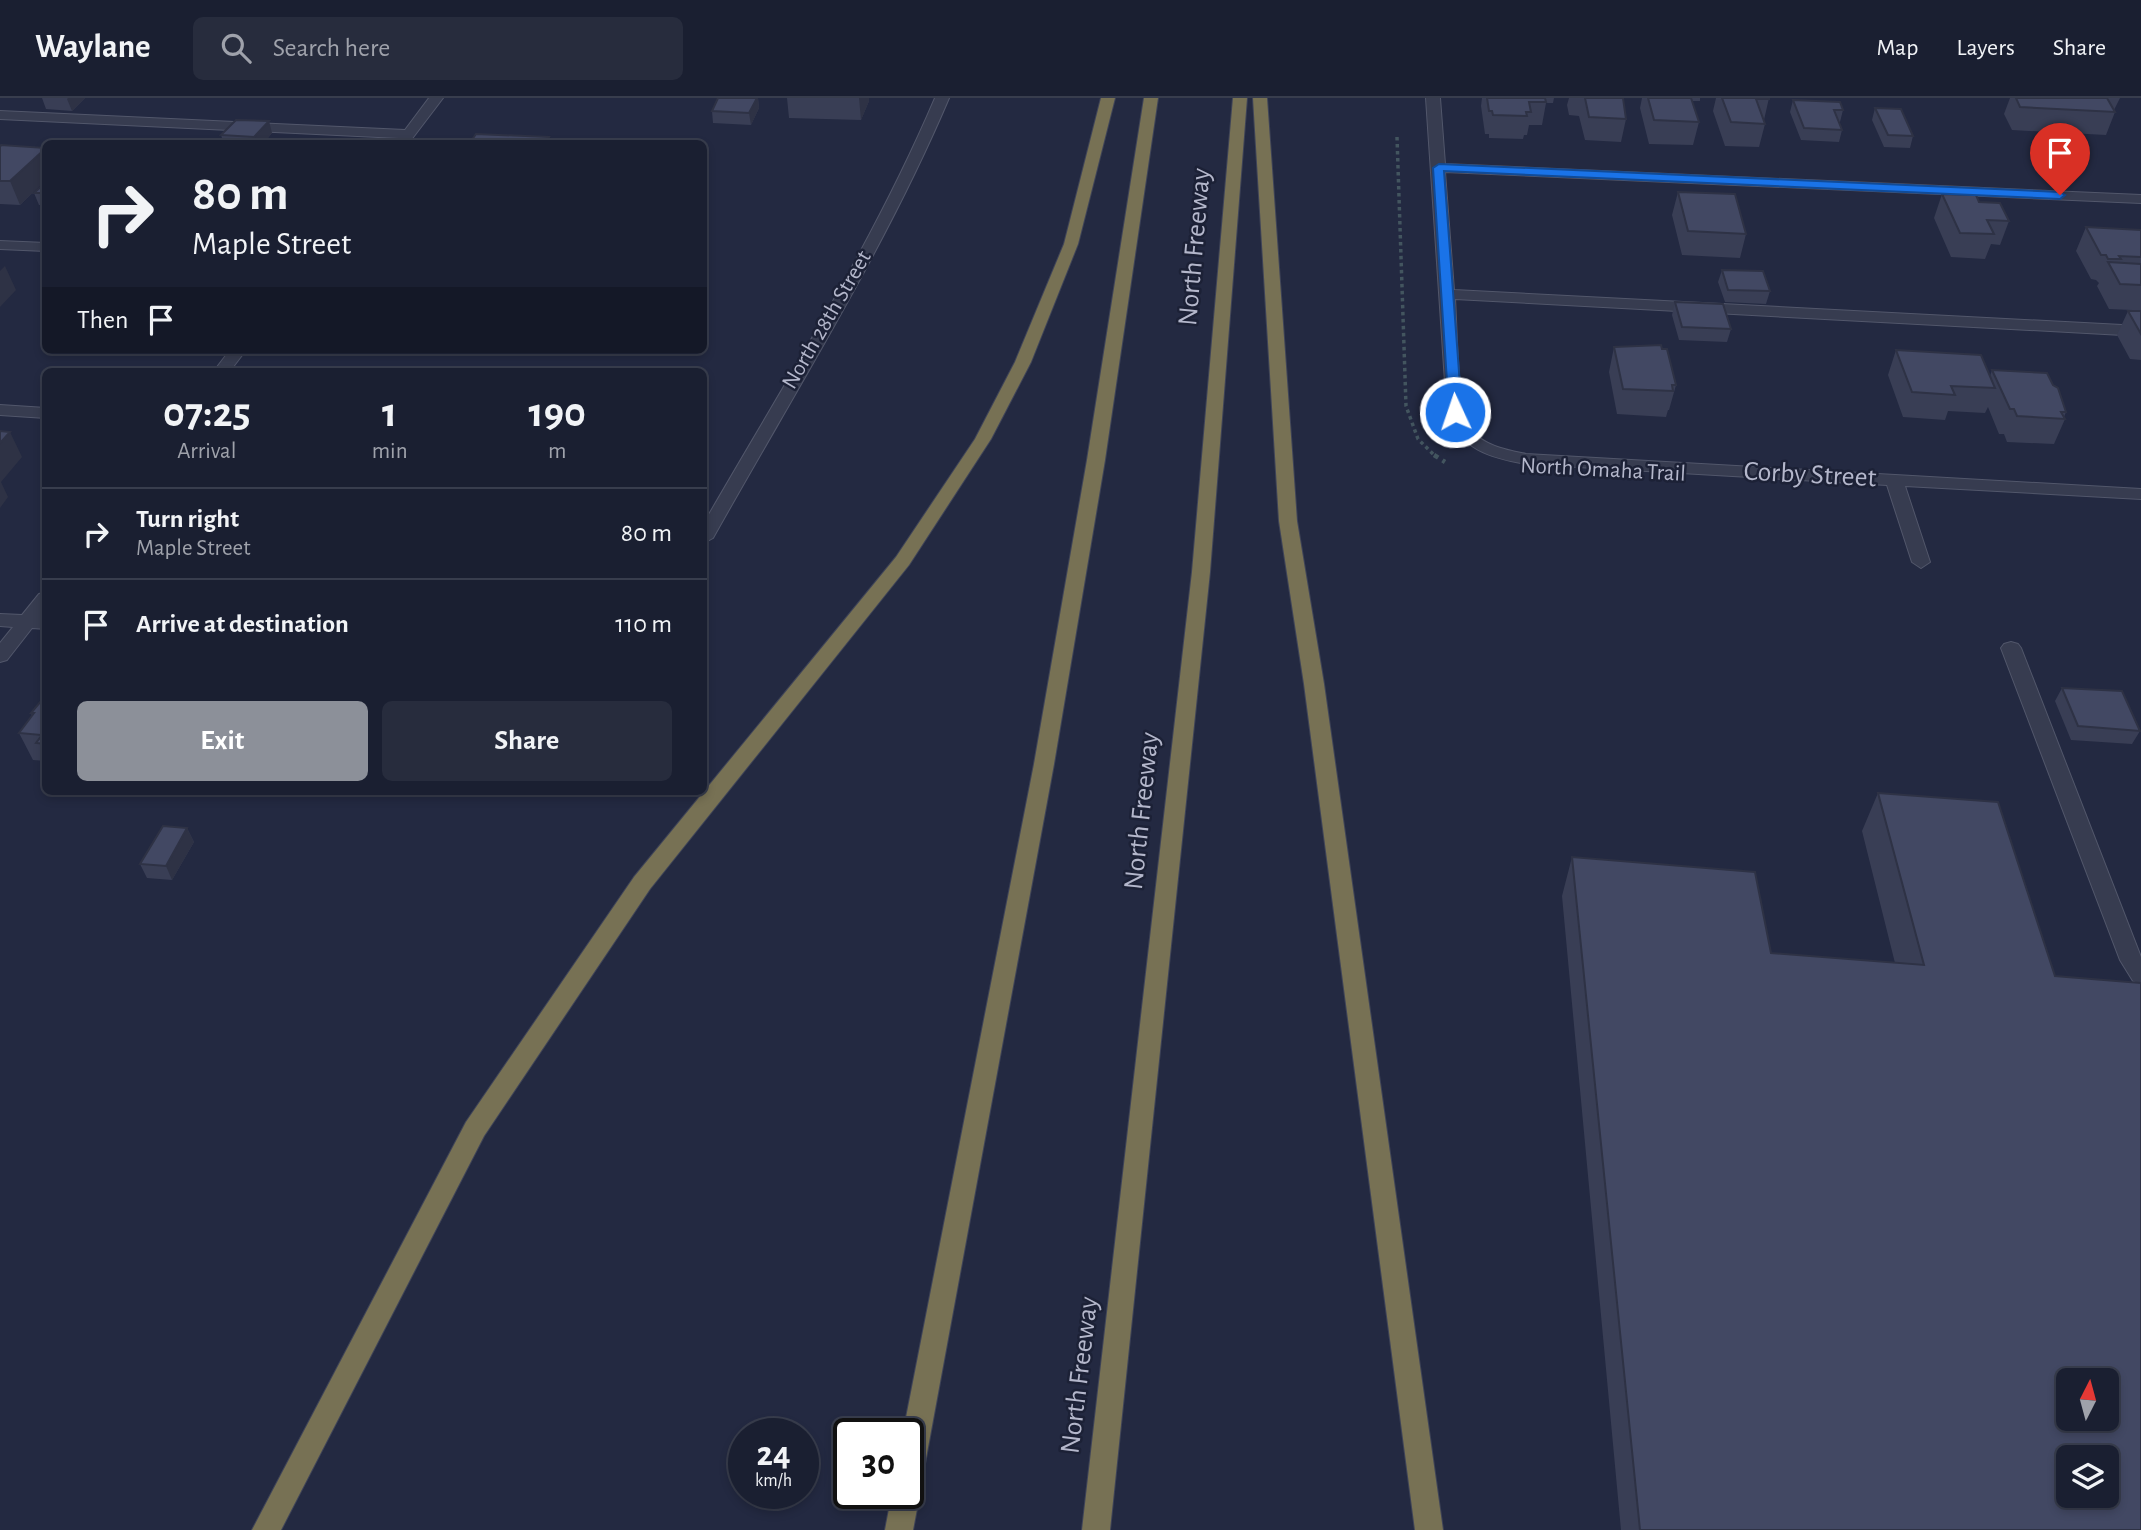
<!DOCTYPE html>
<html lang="en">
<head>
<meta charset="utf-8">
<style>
  body { margin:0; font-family:"Alegreya Sans",sans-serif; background:#272c3d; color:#f1f3f6; height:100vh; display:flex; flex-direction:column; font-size:26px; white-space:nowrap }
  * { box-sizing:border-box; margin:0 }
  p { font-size:23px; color:#9fa2ab }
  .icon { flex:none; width:38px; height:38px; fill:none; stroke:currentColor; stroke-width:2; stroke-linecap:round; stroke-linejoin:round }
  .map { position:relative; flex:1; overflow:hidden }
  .drawer { position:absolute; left:42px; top:270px; width:665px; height:427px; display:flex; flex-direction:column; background:#1a1f31; border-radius:10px; box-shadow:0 4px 10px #0003,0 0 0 2px #383d4d }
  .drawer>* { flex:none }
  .top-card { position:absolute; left:42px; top:42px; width:665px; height:214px; border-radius:10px; box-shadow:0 4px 10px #0003,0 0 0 2px #383d4d; background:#1a1f31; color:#f1f3f6; overflow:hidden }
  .needle { width:46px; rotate:6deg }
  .controls { position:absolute; left:2056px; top:1270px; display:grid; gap:14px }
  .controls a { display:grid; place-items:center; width:63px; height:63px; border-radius:10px; background:#1a1f31; box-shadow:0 4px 10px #0003,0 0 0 2px #383d4d; font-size:35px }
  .speed { position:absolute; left:728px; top:1320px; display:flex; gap:14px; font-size:35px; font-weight:700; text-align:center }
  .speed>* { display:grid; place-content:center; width:91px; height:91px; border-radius:50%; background:#1a1f31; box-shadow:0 4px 10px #0003,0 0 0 2px #383d4d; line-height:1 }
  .speed small { font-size:18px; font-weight:400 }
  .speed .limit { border:4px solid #111; border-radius:10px; background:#fff; color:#111 }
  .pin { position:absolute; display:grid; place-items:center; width:60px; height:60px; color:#fff; margin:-72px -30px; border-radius:50% 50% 50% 0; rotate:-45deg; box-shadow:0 0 7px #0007 }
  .pin .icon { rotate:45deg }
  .me { position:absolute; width:77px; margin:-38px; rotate:357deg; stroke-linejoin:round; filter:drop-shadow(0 0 5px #0008) }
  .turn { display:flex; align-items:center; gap:24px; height:147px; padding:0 35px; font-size:32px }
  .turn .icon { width:91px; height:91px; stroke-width:2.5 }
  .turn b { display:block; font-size:49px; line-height:60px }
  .then { display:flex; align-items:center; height:66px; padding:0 35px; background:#0003; gap:14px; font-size:26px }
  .eta { display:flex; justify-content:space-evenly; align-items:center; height:119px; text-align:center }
  .eta b { font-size:42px; font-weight:700; line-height:49px }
  .button { display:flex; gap:14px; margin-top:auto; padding:14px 35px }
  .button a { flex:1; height:80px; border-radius:10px; background:#8c9099; color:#fff; font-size:28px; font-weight:700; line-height:80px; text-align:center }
  .button a+a { background:#272c3d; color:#f1f3f6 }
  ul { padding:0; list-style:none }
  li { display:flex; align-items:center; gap:21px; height:91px; padding:0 35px; border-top:2px solid #383d4d }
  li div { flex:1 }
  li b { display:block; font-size:26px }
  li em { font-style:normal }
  header { display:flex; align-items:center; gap:42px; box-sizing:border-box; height:98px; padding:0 35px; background:#1a1f31; border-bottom:2px solid #383d4d }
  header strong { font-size:33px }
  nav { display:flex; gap:38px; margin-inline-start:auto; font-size:24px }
  .search { width:490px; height:63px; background:#272c3d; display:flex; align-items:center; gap:18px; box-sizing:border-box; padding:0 24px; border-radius:10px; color:#9fa2ab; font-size:26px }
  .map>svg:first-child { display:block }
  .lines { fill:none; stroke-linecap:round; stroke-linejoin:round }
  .minor-casing { stroke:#52576b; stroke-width:2 }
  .highway-casing { stroke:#3f4458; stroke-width:2 }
  .path-far1 { stroke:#43555f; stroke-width:3.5; stroke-dasharray:3.5 3.5; stroke-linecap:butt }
  .path { stroke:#43555f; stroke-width:4.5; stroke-dasharray:5 5; stroke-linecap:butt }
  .minor { fill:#373c50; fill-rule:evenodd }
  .highway { fill:#777154; fill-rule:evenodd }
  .wall { fill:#393e55 }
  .shaded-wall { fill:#2e3245 }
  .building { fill:#424863; stroke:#2e3245; stroke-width:2; fill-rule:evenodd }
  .route { fill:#1a73e8; stroke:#114b97; stroke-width:2 }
  .labels { text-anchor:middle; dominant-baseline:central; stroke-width:5; stroke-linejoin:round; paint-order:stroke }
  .far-street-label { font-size:23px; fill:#b4b7cb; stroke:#1c2136 }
  .street-label { font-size:28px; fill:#b4b7cb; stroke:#1c2136 }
</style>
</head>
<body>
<header>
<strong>Waylane</strong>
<div class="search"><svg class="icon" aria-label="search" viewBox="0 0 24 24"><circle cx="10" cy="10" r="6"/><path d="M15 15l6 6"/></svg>Search here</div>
<nav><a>Map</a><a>Layers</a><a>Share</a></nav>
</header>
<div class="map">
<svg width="2141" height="1432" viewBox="0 0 2141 1432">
  <rect width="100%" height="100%" fill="#232941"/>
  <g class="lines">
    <defs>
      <path id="minor" d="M 429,0 L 443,0 L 408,46 L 395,46 L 399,40 L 0,21 L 0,13 L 405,32 Z
        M 935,0 L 949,0 C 884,153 794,295 713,440 L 704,445 L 704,425 C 784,286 872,148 935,0 Z
        M 1426,0 L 1440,0 L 1445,66 L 2141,97 L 2141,105 L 1445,74 L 1454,192 L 2141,228 L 2141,238 L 1455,201 C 1457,227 1457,315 1471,332 C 1484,348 1507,352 1526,356 L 2141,391 L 2141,401 L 1905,388 L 1930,464 L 1921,470 L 1912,464 L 1887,387 L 1526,366 C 1491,360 1459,351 1447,314 Z
        M 0,143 L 46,145 L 46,153 L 0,151 Z
        M 230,252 L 246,252 L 230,273 L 214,273 Z
        M 0,307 L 46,310 L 46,320 L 0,317 Z
        M 46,494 L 46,513 L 41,519 L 46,519 L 46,531 L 32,530 L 7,562 L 0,564 L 0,545 L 13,529 L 0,528 L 0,516 L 22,517 L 39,496 Z
        M 2011,544 L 2018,546 L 2021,550 L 2141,859 L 2141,886 L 2133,883 L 2120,862 L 2001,550 L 2004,546 Z"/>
      <path id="highway" d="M 1101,0 L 1115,0 L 1078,146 L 1031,264 L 991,341 L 909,467 L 650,791 L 484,1038 L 281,1432 L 252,1432 L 466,1024 L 634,779 L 896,459 L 975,341 L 1015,264 L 1064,146 Z
        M 1144,0 L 1158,0 L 1105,362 L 1054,666 L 922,1382 L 918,1391 L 920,1395 L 913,1432 L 885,1432 L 892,1395 L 908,1395 L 908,1335 L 903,1335 L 1034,666 L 1087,362 Z
        M 1233,0 L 1247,0 L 1210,474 L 1110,1432 L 1082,1432 L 1192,474 Z
        M 1253,0 L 1267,0 L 1297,423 L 1324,586 L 1443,1432 L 1415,1432 L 1304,586 L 1279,423 Z"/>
    </defs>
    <use href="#minor" class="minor-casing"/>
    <use href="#highway" class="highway-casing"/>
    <path class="path-far1" d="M 1397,39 L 1406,308 L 1418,341 L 1436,359"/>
    <path class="path" d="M 1434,357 L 1445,364"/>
    <use href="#minor" class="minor"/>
    <use href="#highway" class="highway"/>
  </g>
  <path class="wall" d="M 42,0 L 85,0 L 72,13 L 46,11 Z
    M 718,0 L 758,0 L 759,10 L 751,27 L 713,25 L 712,13 Z
    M 787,0 L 869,0 L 869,3 L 861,22 L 789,20 Z
    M 1482,0 L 1554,0 L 1553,5 L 1546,5 L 1542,27 L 1529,27 L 1527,37 L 1524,37 L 1523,41 L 1489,40 L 1489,36 L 1485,36 L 1481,8 Z
    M 1569,0 L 1623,0 L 1626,21 L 1621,44 L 1585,42 L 1579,18 L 1569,17 L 1567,7 Z
    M 1642,0 L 1700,0 L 1700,3 L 1692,3 L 1699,24 L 1693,47 L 1649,46 L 1640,10 Z
    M 1716,0 L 1769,0 L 1764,22 L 1765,26 L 1759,49 L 1725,48 L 1713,13 Z
    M 2010,0 L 2120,0 L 2114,12 L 2115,14 L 2106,37 L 2012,32 L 2004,16 Z
    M 1793,2 L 1843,12 L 1840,24 L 1839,24 L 1842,32 L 1839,44 L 1801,42 L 1790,14 Z
    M 1875,10 L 1913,38 L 1910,50 L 1884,49 L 1872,22 Z
    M 272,35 L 263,46 L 224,46 L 221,37 Z
    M 0,49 L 46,50 L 46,82 L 20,107 L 0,106 Z
    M 46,84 L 46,107 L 39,107 L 34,95 Z
    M 1678,94 L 1746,136 L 1740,160 L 1682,157 L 1672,117 Z
    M 1942,96 L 1979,104 L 2009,123 L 2000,147 L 1991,146 L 1985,161 L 1951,159 L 1934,120 Z
    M 2086,129 L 2141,132 L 2141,262 L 2130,261 L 2117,237 L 2128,213 L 2133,213 L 2132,212 L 2109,211 L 2097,188 L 2099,185 L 2096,182 L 2091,181 L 2076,153 Z
    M 1722,172 L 1770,193 L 1766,206 L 1725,204 L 1718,184 Z
    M 1675,204 L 1731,231 L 1727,244 L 1679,242 L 1672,217 Z
    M 1614,249 L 1676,287 L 1669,312 L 1668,312 L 1666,319 L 1617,316 L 1609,274 Z
    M 1896,252 L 1990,278 L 1992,272 L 2066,314 L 2064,319 L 2065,321 L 2054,346 L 2007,344 L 2004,336 L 1999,336 L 1988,309 L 1985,315 L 1948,313 L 1945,322 L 1903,319 L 1888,277 Z
    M 2062,590 L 2140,633 L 2132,646 L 2071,642 L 2055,603 Z
    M 46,597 L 46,663 L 33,662 L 19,635 L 32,618 L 31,615 Z
    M 225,693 L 285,693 L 282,697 L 225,694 Z
    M 1878,695 L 2055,878 L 2141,1432 L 1621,1432 L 1562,798 L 1572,759 L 1771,855 L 1895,865 L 1862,733 Z
    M 187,730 L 194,744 L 172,782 L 147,780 L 140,766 Z"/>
  <path class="shaded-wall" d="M 68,0 L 85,0 L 72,13 L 67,1 Z
    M 757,0 L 758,0 L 759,10 L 751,27 L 749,15 Z
    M 859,0 L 869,0 L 869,3 L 861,22 Z
    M 269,23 L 272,35 L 263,46 L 257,46 L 254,39 Z
    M 46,50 L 46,82 L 20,107 L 10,83 Z
    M 5,168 L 16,192 L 0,209 L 0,173 Z
    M 10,334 L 22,359 L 1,384 L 8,399 L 0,410 L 0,345 Z
    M 187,730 L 194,744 L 172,782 L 166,768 Z"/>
  <path class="building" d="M 718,0 L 757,0 L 749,15 L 712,13 Z
    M 1487,0 L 1545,0 L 1546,4 L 1529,4 L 1531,14 L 1526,14 L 1527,18 L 1493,17 L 1492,13 L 1489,13 Z
    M 1585,0 L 1623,0 L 1626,21 L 1589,19 Z
    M 1648,0 L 1691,0 L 1699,24 L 1654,22 Z
    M 1722,0 L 1769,0 L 1769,1 L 1756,1 L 1765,26 L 1731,24 Z
    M 2016,0 L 2107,0 L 2115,14 L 2020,9 Z
    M 1793,2 L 1840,4 L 1843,12 L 1834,12 L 1842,32 L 1804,30 Z
    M 1875,10 L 1901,11 L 1913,38 L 1888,37 Z
    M 236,22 L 269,23 L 254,39 L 221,37 Z
    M 476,36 L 549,39 L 544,46 L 469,46 Z
    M 123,42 L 146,43 L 144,46 L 120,46 Z
    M 1,47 L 46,50 L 10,83 L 0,83 L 0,49 Z
    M 46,84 L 46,95 L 34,95 Z
    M 1678,94 L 1735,96 L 1746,136 L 1688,133 Z
    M 1942,96 L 1976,97 L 1979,104 L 2000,105 L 2009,123 L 1987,122 L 1994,136 L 1960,135 Z
    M 2086,129 L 2141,132 L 2141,159 L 2119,158 L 2121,161 L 2108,161 L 2106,157 L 2101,157 Z
    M 2108,164 L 2141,166 L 2141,187 L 2120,186 Z
    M 1722,172 L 1763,173 L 1770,193 L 1728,192 Z
    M 1675,204 L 1723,206 L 1731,231 L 1682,229 Z
    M 2128,213 L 2141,213 L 2141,236 Z
    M 1661,247 L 1662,251 L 1667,251 L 1676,287 L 1672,287 L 1673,293 L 1623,291 L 1614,249 Z
    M 1896,252 L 1981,257 L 1995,290 L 1951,288 L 1955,297 L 1912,294 Z
    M 1992,272 L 2047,275 L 2053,287 L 2058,290 L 2066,314 L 2061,314 L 2065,321 L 2017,318 L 2014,311 L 2010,311 Z
    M 0,333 L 10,334 L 0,345 Z
    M 2062,590 L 2122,593 L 2140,633 L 2078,628 Z
    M 46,597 L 46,646 L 36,645 L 42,637 L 19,635 L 34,615 L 31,615 Z
    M 1878,695 L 1998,704 L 2055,878 L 2141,885 L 2141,1432 L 1640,1432 L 1572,759 L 1755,774 L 1771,855 L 1924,867 ZM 2068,1283 L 2107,1283 L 2107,1321 L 2068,1321 ZM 2068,1360 L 2107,1360 L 2107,1398 L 2068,1398 Z
    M 163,728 L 187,730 L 166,768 L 140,766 Z"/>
  <path class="route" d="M 1439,66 L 2060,94 L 2065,97 L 2060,101 L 1444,73 L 1462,314 L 1455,318 L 1449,314 L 1433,70 Z"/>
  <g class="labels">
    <g class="far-street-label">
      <text transform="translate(827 222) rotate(-60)">North 28th Street</text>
      <text transform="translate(1603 372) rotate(3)">North Omaha Trail</text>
    </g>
    <g class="street-label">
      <text transform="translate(1195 149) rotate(-85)">North Freeway</text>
      <text transform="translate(1810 377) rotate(3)">Corby Street</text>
      <text transform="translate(1142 713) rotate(-84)">North Freeway</text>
      <text transform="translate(1080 1277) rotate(-83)">North Freeway</text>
    </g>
  </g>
</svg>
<div class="controls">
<a><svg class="needle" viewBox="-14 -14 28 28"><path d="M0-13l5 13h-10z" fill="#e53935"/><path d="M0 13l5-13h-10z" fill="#9fa2ab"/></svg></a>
<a><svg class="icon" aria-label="layers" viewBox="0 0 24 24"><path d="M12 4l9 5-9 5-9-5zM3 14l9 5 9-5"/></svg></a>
</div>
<div class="speed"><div>24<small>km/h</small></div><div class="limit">30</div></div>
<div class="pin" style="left:2060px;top:97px;background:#d93025"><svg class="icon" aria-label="arrive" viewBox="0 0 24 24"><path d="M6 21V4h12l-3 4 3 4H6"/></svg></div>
<svg class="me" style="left:1455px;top:314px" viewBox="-20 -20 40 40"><circle r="17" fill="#1a73e8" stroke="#fff" stroke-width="3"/><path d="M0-11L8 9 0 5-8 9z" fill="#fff"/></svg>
<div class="top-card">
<div class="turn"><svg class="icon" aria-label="right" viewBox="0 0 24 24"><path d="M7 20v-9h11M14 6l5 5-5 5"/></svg><div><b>80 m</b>Maple Street</div></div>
<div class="then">Then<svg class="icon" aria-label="arrive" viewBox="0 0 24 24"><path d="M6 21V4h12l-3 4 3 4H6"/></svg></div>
</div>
<section class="drawer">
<div class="eta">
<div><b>07:25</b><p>Arrival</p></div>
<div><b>1</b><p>min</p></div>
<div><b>190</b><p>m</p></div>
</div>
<ul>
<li><svg class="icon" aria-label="right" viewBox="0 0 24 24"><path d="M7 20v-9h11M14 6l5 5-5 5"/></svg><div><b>Turn right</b><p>Maple Street</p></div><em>80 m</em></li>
<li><svg class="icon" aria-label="arrive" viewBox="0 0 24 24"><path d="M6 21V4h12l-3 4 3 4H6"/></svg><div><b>Arrive at destination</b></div><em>110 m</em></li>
</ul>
<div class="button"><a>Exit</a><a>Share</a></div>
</section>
</div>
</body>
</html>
